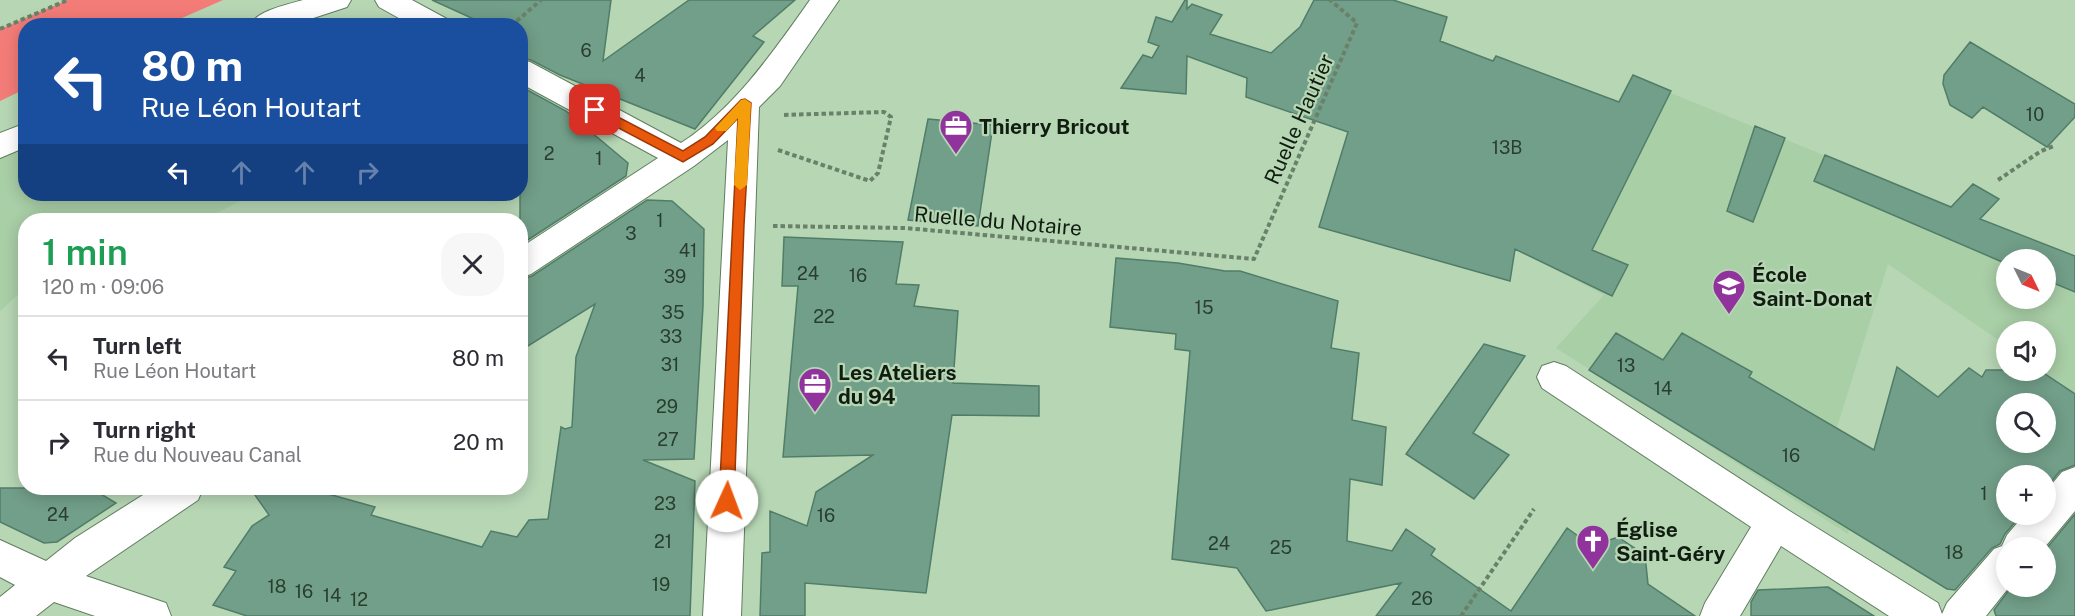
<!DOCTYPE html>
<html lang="en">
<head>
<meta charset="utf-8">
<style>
  body { margin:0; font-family:"Public Sans",sans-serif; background:#f7f7f7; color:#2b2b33; height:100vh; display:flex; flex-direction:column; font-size:22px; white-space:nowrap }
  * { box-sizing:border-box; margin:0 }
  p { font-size:20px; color:#7c7c81 }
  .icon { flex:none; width:33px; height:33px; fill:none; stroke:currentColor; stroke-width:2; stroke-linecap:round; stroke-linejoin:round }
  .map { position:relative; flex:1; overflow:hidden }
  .drawer { position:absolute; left:18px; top:213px; width:510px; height:282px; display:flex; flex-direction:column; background:#fff; border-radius:24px; box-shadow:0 3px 15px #0003 }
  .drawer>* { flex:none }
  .top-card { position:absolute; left:18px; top:18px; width:510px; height:183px; border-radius:24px; box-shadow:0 3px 15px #0003; background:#1a4fa0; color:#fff; overflow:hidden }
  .needle { width:39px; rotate:133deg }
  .controls { position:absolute; left:1996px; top:249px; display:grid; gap:12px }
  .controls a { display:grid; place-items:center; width:60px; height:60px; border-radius:50%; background:#fff; box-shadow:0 3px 15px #0003; font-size:30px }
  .pin { position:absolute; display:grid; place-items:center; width:51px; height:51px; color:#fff; margin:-26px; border-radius:12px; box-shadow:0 3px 9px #0006 }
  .me { position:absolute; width:66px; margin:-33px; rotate:2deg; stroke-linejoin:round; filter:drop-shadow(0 0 4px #0008) }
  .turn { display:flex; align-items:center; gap:21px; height:126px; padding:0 24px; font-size:27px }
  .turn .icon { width:78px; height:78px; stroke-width:2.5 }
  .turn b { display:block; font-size:42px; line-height:51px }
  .lanes { display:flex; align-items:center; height:57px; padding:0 24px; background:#0003; justify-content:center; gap:30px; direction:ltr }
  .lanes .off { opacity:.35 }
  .round { display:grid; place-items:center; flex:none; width:63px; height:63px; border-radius:24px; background:#f7f7f7 }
  .head { display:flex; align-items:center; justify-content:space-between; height:102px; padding:0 24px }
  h1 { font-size:36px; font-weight:600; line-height:45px; color:#1e9e55 }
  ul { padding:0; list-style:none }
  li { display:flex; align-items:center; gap:18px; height:84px; padding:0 24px; border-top:2px solid #e1e1e2 }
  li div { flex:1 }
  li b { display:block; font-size:22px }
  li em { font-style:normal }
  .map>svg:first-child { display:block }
  .built { fill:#a9cfa7; fill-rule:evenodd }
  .green { fill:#f37c78 }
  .building { fill:#729f89; stroke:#517d68; stroke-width:1.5; fill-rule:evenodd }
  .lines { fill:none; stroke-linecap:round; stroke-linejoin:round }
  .minor-casing { stroke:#607e5f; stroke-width:2 }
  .path { stroke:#6a8169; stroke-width:4; stroke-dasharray:4.5 3; stroke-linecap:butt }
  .minor { fill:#fff; fill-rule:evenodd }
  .route { fill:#ea580c; stroke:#983908; stroke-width:1.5 }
  .slow { fill:#f59e0b }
  .labels { text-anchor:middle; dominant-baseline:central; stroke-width:4.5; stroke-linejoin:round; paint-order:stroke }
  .number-label { font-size:18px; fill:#293e2f }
  .street-label { font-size:21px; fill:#111d11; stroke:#b6d6b4 }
  .poi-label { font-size:21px; font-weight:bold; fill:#111d11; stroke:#b6d6b4; text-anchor:start }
</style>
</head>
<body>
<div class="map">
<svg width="2075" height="616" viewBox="0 0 2075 616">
  <rect width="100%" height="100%" fill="#b6d6b4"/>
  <path class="built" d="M 1631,77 L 2075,257 L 2075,394 L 2042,371 L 2046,370 L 2046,332 L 2007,332 L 2007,346 L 1888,264 L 1832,443 L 1865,462 L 1848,534 L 1556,348 L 1604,295 L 1531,257 ZM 2007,260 L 2046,260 L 2046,298 L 2007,298 Z
    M 25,134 L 26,194 L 245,194 L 248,197 L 203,220 L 26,220 L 25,288 L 0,311 L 0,146 Z"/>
  <path class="green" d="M 67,0 L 223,0 L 166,25 L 26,26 L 25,89 L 0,101 L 0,29 Z"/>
  <path class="building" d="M 432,0 L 611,0 L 603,61 L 689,0 L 795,0 L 753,36 L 764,42 L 695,129 L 560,75 L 531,60 L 520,58 L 520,26 L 489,26 Z
    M 1185,0 L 1187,0 L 1187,9 L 1192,4 L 1222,15 L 1210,34 L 1271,53 L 1300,27 L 1314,0 L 1393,0 L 1447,17 L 1440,41 L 1493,61 L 1496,56 L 1619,102 L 1633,75 L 1671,91 L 1592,250 L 1628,265 L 1612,296 L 1515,249 L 1510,281 L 1319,227 L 1348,132 L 1246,97 L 1247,78 L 1187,56 L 1186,94 L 1121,88 L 1143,55 L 1152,58 L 1159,46 L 1148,42 L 1156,17 L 1172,22 Z
    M 1970,42 L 2075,104 L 2075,117 L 2047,147 L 1983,107 L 1972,118 L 1950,105 L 1943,84 L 1944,75 Z
    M 520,86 L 566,111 L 628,163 L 626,176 L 520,245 Z
    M 928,119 L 993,125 L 978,226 L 908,220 Z
    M 1755,126 L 1785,138 L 1753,222 L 1727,211 Z
    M 1825,155 L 1951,207 L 1973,184 L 1999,199 L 1980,219 L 2075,256 L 2075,292 L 2046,280 L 2046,260 L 2007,260 L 2007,264 L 1814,181 Z
    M 647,200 L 672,201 L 704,229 L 703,306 L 694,459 L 643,460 L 695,481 L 690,616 L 247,616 L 213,605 L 236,571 L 224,567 L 252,526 L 269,515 L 250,488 L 307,488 L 375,507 L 371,515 L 482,547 L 491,531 L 517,537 L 529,520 L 548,519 L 561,427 L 565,429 L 572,427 L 576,357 L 595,304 L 520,351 L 520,280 L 532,276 Z
    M 784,237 L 903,242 L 896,284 L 919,285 L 914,306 L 958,311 L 953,383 L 1039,386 L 1039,416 L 952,415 L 926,593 L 805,583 L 805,616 L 760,616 L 762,553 L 770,552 L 770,511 L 807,526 L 816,492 L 873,455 L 783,457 L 798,286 L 782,286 Z
    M 1116,258 L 1178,263 L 1225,271 L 1240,271 L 1338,301 L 1331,348 L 1359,353 L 1352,420 L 1386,427 L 1382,485 L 1350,479 L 1347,541 L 1392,551 L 1406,529 L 1435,549 L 1431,555 L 1511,611 L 1567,528 L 1592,546 L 1618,537 L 1645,555 L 1648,584 L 1695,616 L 1376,616 L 1401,583 L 1266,611 L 1237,568 L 1172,559 L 1190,351 L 1175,349 L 1176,334 L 1110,327 Z
    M 1616,333 L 1663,360 L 1682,333 L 1752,372 L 1749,377 L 1874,450 L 1897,367 L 1938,397 L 1969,368 L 1982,377 L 1986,370 L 2039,370 L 2075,394 L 2075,465 L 2060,471 L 2046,488 L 2046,476 L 2007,476 L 2007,514 L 2022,514 L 2005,534 L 2000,544 L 1992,548 L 1955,590 L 1947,589 L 1589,370 ZM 2007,404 L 2046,404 L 2046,442 L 2007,442 Z
    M 1484,344 L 1525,356 L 1473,433 L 1509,455 L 1474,499 L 1406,454 Z
    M 0,488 L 91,488 L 116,503 L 57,542 L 44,543 L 0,522 Z
    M 2075,514 L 2075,616 L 1996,616 L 1994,610 L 2012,586 L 2046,586 L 2046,549 Z
    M 1828,587 L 1874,616 L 1751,616 L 1751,602 L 1758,590 Z"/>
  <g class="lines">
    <defs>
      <path id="minor" d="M 303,0 L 351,0 L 347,7 L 289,26 L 249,26 C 258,10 286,5 303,0 Z
        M 375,0 L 412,0 L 447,19 L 451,26 L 413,26 L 379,7 Z
        M 810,0 L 839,0 L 780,86 L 759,107 L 741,616 L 703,616 L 728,140 L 694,166 L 531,274 L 520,278 L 520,248 L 658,158 L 520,83 L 520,60 L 530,62 L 681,143 C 735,108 773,52 810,0 Z
        M 26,123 L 26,147 L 0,158 L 0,133 Z
        M 1554,362 L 1566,366 L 1788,510 L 1938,603 L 1942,614 L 1947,603 L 1994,549 L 2002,546 L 2007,535 L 2025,514 L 2046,514 L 2046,491 L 2062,472 L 2075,467 L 2075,511 L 2044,548 L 2007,548 L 2007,586 L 2010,586 L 1986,616 L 1889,616 L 1781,546 L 1740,616 L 1700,616 L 1705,603 L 1751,527 L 1542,388 L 1537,377 L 1542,366 Z
        M 154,488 L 203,488 L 198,500 L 86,576 L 166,603 L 171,616 L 95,616 L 54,602 L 36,616 L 0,616 L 0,597 L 15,585 L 0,577 L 0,540 L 46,561 L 75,538 Z"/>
    </defs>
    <use href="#minor" class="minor-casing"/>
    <path class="path" d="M 511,26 L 541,0
      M 0,29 L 68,0
      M 778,150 L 870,181 L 878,173 L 891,117 L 884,112 L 781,115
      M 1998,180 L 2041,151 L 2054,146
      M 773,226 L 905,228 L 1254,259 L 1357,23 L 1330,0
      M 1461,616 L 1534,509"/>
    <use href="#minor" class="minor"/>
  </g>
  <path class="route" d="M 745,99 L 751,103 L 744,225 L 734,501 L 732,506 L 727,508 L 721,506 L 719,501 L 738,118 L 713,144 L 683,162 L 590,113 L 589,110 L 590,107 L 599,107 L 683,151 L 705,137 L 741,100 Z"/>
  <path class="slow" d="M 745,99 L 751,103 L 747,185 L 740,190 L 734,185 L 738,118 L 726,131 L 717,131 L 715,128 L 741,100 Z"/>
  <defs>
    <symbol id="office-pin" viewBox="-11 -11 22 30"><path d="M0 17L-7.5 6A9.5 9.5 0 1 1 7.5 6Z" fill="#91339c" stroke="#b6d6b4"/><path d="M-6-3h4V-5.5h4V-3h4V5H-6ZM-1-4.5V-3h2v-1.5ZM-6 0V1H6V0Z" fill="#fff"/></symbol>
    <symbol id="school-pin" viewBox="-11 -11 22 30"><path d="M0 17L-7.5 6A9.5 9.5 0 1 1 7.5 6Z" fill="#91339c" stroke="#b6d6b4"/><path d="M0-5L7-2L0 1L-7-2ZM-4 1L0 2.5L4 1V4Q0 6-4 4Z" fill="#fff"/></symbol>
    <symbol id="church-pin" viewBox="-11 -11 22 30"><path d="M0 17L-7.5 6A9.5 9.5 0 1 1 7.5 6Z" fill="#91339c" stroke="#b6d6b4"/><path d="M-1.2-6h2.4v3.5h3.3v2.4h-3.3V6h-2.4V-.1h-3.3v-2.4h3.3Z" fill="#fff"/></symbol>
  </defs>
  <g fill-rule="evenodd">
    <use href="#office-pin" x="937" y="107" width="38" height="52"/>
    <use href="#school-pin" x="1710" y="267" width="38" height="52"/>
    <use href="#office-pin" x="796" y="365" width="38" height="52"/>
    <use href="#church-pin" x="1574" y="522" width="38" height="52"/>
  </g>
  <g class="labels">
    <g class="number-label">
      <text x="586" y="50">6</text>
      <text x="640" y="75">4</text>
      <text x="2035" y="114">10</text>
      <text x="1507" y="147">13B</text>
      <text x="549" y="153">2</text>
      <text x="599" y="158">1</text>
      <text x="660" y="220">1</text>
      <text x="631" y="233">3</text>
      <text x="688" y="250">41</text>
      <text x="808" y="273">24</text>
      <text x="858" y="275">16</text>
      <text x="675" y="276">39</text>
      <text x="1204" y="307">15</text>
      <text x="673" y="312">35</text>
      <text x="824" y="316">22</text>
      <text x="671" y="336">33</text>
      <text x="670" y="364">31</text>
      <text x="1626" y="365">13</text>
      <text x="1663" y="388">14</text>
      <text x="667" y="406">29</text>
      <text x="668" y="439">27</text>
      <text x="1791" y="455">16</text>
      <text x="1984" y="493">1</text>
      <text x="665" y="503">23</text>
      <text x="58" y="514">24</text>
      <text x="826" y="515">16</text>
      <text x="663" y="541">21</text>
      <text x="1219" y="543">24</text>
      <text x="1281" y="547">25</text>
      <text x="1954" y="552">18</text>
      <text x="661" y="584">19</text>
      <text x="277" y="586">18</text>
      <text x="304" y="591">16</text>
      <text x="332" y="595">14</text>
      <text x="1422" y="598">26</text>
      <text x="359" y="599">12</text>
    </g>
    <g class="street-label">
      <text transform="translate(1299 119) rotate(-66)">Ruelle Hautier</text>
      <text transform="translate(998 221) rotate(5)">Ruelle du Notaire</text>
    </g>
    <g class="poi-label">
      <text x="979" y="126">Thierry Bricout</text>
      <text x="1752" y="274">École<tspan x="1752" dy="24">Saint-Donat</tspan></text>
      <text x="838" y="372">Les Ateliers<tspan x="838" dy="24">du 94</tspan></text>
      <text x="1616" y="529">Église<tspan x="1616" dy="24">Saint-Géry</tspan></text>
    </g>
  </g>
</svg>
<div class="controls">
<a><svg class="needle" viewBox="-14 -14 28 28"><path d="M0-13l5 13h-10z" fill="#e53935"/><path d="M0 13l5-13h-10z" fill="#7c7c81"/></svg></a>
<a><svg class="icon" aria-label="sound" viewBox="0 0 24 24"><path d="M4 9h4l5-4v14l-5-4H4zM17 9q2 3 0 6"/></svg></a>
<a><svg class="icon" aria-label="search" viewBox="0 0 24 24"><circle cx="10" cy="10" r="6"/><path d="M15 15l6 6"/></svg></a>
<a>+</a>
<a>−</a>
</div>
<div class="pin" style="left:595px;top:110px;background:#d93025"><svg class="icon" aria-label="arrive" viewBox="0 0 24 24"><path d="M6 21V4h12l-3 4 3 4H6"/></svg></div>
<svg class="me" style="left:727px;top:501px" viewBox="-20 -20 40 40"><circle r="19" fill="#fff"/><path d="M0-13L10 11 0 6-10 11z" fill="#ea580c"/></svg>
<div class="top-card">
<div class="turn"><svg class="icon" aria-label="left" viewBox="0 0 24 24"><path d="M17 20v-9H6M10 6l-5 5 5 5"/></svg><div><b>80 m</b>Rue Léon Houtart</div></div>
<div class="lanes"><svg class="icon" aria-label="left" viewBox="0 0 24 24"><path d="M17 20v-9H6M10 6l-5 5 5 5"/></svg><svg class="icon off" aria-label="ahead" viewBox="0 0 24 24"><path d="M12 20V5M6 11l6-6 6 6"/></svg><svg class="icon off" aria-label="ahead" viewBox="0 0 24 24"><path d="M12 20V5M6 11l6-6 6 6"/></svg><svg class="icon off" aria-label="right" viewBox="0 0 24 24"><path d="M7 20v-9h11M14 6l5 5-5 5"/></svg></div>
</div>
<section class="drawer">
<div class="head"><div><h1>1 min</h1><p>120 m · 09:06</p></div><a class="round"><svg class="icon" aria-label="close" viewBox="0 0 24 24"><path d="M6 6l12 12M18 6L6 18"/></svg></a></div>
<ul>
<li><svg class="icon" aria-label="left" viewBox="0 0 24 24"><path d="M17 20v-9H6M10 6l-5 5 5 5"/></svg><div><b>Turn left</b><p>Rue Léon Houtart</p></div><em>80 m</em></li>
<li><svg class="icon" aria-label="right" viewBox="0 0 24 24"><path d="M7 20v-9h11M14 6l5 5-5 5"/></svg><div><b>Turn right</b><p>Rue du Nouveau Canal</p></div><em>20 m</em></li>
</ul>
</section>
</div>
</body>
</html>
